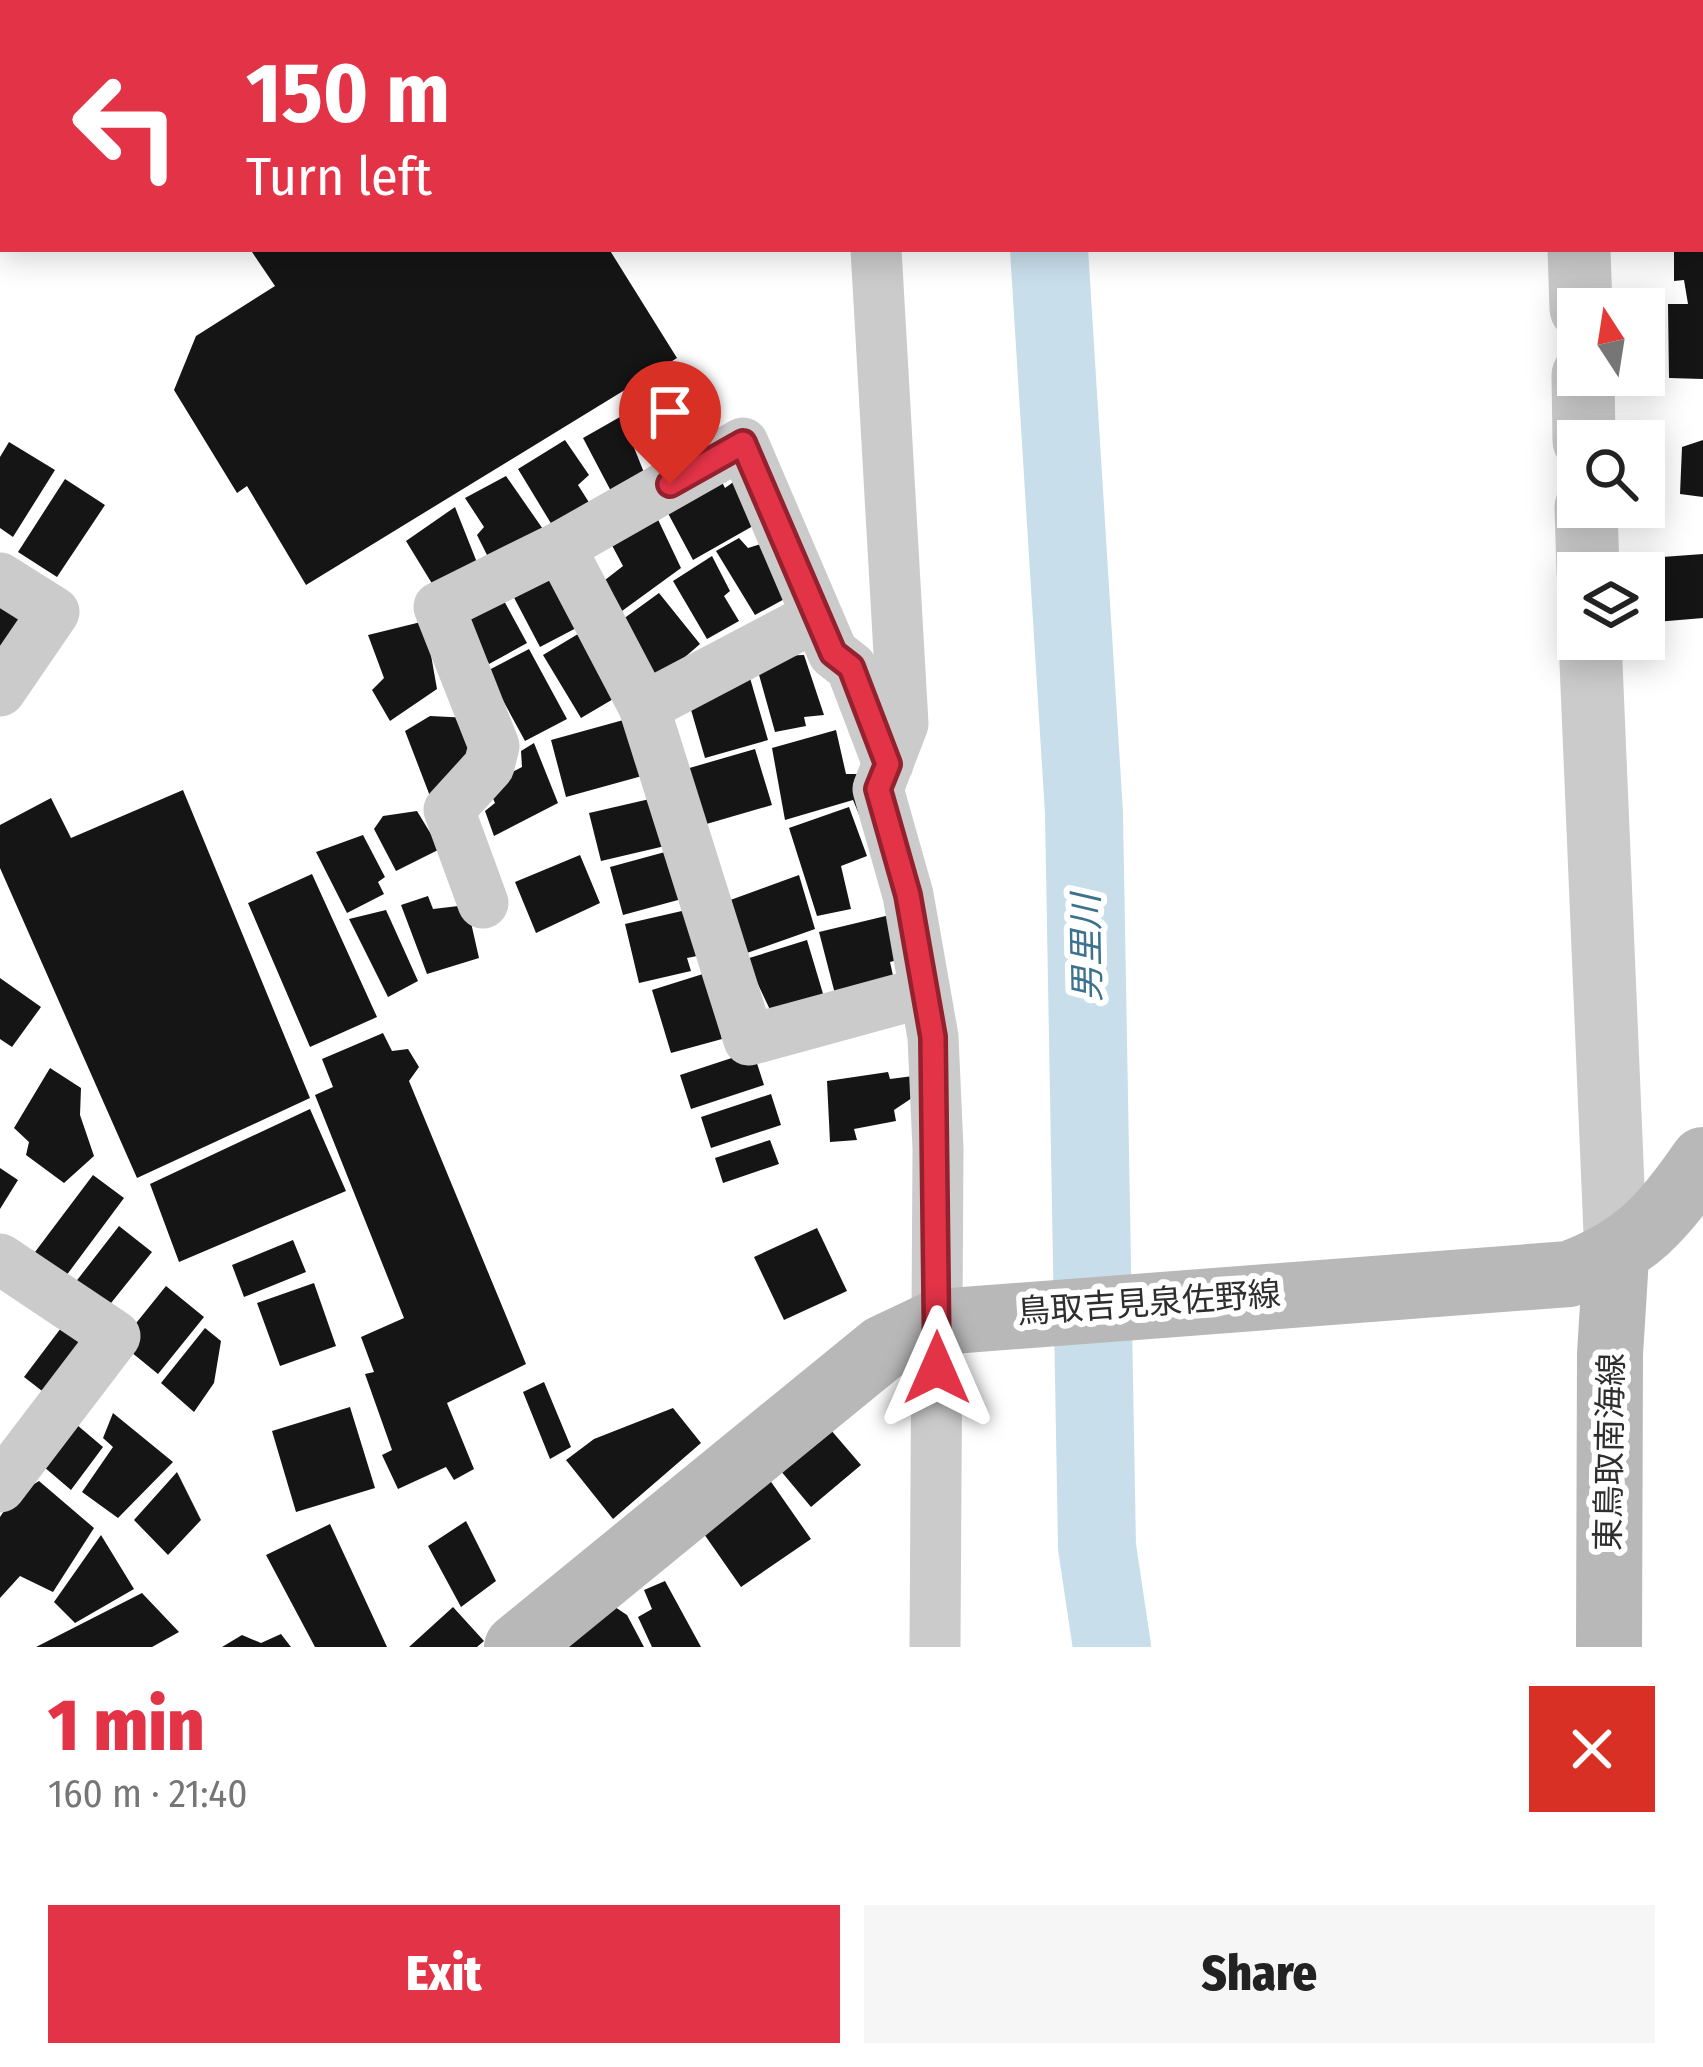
<!DOCTYPE html>
<html lang="en">
<head>
<meta charset="utf-8">
<style>
  body { margin:0; font-family:"Fira Sans Condensed","Noto Sans JP",sans-serif; background:#f6f6f6; color:#222; height:100vh; display:flex; flex-direction:column; font-size:45px; white-space:nowrap }
  * { box-sizing:border-box; margin:0 }
  p { font-size:39px; color:#767676 }
  .icon { flex:none; width:66px; height:66px; fill:none; stroke:currentColor; stroke-width:2; stroke-linecap:round; stroke-linejoin:round }
  .map { position:relative; height:1647px; overflow:hidden }
  .sheet { display:flex; flex-direction:column; background:#fff; flex:1 }
  .sheet>* { flex:none }
  .hud { position:absolute; left:0px; top:0px; width:1704px; height:252px; box-shadow:0 6px 30px #0003; background:#e23347; color:#fff; overflow:hidden }
  .needle { width:78px; rotate:348deg }
  .tools { position:absolute; left:1557px; top:288px; display:grid; gap:24px }
  .tools a { display:grid; place-items:center; width:108px; height:108px; border-radius:0px; background:#fff; box-shadow:0 6px 30px #0003; font-size:60px }
  .pin { position:absolute; display:grid; place-items:center; width:102px; height:102px; color:#fff; margin:-123px -51px; border-radius:50% 50% 50% 0; rotate:-45deg; box-shadow:0 0 12px #0007 }
  .pin .icon { rotate:45deg }
  .me { position:absolute; width:132px; margin:-66px; rotate:0deg; stroke-linejoin:round; filter:drop-shadow(0 0 9px #0008) }
  .turn { display:flex; align-items:center; gap:42px; height:252px; padding:0 48px; font-size:54px }
  .turn .icon { width:156px; height:156px; stroke-width:2.5 }
  .turn b { display:block; font-size:84px; line-height:102px }
  .round { display:grid; place-items:center; flex:none; width:126px; height:126px; border-radius:0px; background:#f6f6f6 }
  .overview { display:flex; align-items:center; justify-content:space-between; height:204px; padding:0 48px }
  h1 { font-size:72px; font-weight:800; line-height:90px; color:#e23347 }
  .action { display:flex; gap:24px; margin-top:auto; padding:24px 48px }
  .action a { flex:1; height:138px; border-radius:0px; background:#e23347; color:#fff; font-size:48px; font-weight:800; line-height:138px; text-align:center }
  .action a+a { background:#f6f6f6; color:#222 }
  .map>svg:first-child { display:block }
  .lines { fill:none; stroke-linecap:round; stroke-linejoin:round }
  .river { stroke:#c8dfeb; stroke-width:78 }
  .building { fill:#151515 }
  .minor { stroke:#cbcbcb; stroke-width:51 }
  .tertiary { stroke:#cbcbcb; stroke-width:63 }
  .secondary { stroke:#b8b8b8; stroke-width:66 }
  .route-casing { stroke:#93212e; stroke-width:30 }
  .route { stroke:#e23347; stroke-width:21 }
  .labels { text-anchor:middle; dominant-baseline:central; stroke-width:12; stroke-linejoin:round; paint-order:stroke }
  .street-label { font-size:33px; fill:#2e2e2e; stroke:#fff }
  .water-label { font-size:36px; font-style:italic; fill:#3d728f; stroke:#fff }
</style>
</head>
<body>
<div class="map">
<svg width="1703" height="1647" viewBox="0 0 1703 1647">
  <rect width="100%" height="100%" fill="#fff"/>
  <g class="lines">
    <path class="river" d="M 1032,0 L 1032,3
      M 1049,249 L 1084,813 L 1097,1547 L 1112,1647"/>
  </g>
  <path class="building" d="M 250,249 L 609,249 L 677,358 L 306,585 L 247,486 L 237,493 L 174,390 L 196,336 L 275,286 Z
    M 1674,249 L 1703,249 L 1703,379 L 1669,378 L 1668,304 L 1688,304 L 1684,280 L 1674,281 Z
    M 700,376 L 717,408 L 705,413 L 719,440 L 675,466 L 648,410 Z
    M 634,409 L 649,432 L 633,445 L 647,480 L 613,495 L 583,438 Z
    M 565,440 L 589,475 L 578,485 L 590,504 L 552,525 L 518,469 Z
    M 1703,440 L 1703,497 L 1680,494 L 1682,447 Z
    M 9,442 L 55,470 L 13,537 L 0,528 L 0,457 Z
    M 718,474 L 725,488 L 739,478 L 760,522 L 693,560 L 663,504 Z
    M 506,476 L 545,532 L 489,559 L 477,535 L 484,527 L 465,498 Z
    M 65,479 L 105,505 L 57,577 L 18,552 Z
    M 455,507 L 478,565 L 439,595 L 406,541 Z
    M 653,509 L 681,568 L 622,611 L 605,580 L 623,566 L 607,536 Z
    M 739,538 L 748,548 L 767,542 L 790,596 L 755,615 L 716,551 Z
    M 1703,554 L 1703,618 L 1644,623 L 1644,573 L 1636,573 L 1635,559 Z
    M 712,556 L 730,591 L 724,596 L 739,621 L 707,639 L 673,581 Z
    M 552,569 L 582,625 L 540,647 L 510,590 Z
    M 659,593 L 700,644 L 655,683 L 619,622 Z
    M 0,596 L 29,617 L 0,658 Z
    M 503,599 L 527,643 L 489,664 L 465,620 Z
    M 425,621 L 437,689 L 390,721 L 372,690 L 384,678 L 368,635 Z
    M 583,631 L 620,695 L 581,718 L 543,655 Z
    M 529,649 L 567,719 L 525,741 L 487,671 Z
    M 804,655 L 824,715 L 804,717 L 806,726 L 775,732 L 756,664 L 775,656 Z
    M 750,678 L 768,740 L 705,758 L 687,696 Z
    M 430,716 L 470,718 L 481,753 L 433,804 L 405,731 Z
    M 627,719 L 642,776 L 566,797 L 551,740 Z
    M 836,730 L 846,774 L 858,774 L 875,853 L 853,800 L 785,820 L 772,748 Z
    M 534,743 L 558,803 L 494,836 L 485,811 L 495,803 L 487,785 L 522,767 L 521,751 Z
    M 755,749 L 772,805 L 703,825 L 686,769 Z
    M 183,790 L 310,1098 L 137,1178 L 0,868 L 0,825 L 51,798 L 71,838 Z
    M 654,798 L 665,846 L 601,861 L 589,813 Z
    M 849,807 L 867,856 L 841,866 L 851,909 L 817,916 L 789,828 Z
    M 417,811 L 440,849 L 396,871 L 374,829 L 383,816 Z
    M 363,835 L 385,877 L 378,882 L 384,894 L 347,913 L 316,852 Z
    M 676,849 L 689,897 L 623,915 L 610,867 Z
    M 580,855 L 600,903 L 536,933 L 515,882 Z
    M 312,874 L 377,1017 L 310,1047 L 248,903 Z
    M 799,875 L 815,929 L 744,954 L 725,902 Z
    M 428,896 L 433,909 L 467,905 L 479,958 L 427,974 L 401,905 Z
    M 695,908 L 707,954 L 687,958 L 691,971 L 639,983 L 625,924 Z
    M 386,910 L 418,981 L 388,997 L 349,919 Z
    M 894,914 L 905,958 L 890,962 L 894,980 L 835,994 L 819,932 Z
    M 807,940 L 824,997 L 772,1014 L 746,959 Z
    M 706,973 L 722,1039 L 671,1053 L 652,990 Z
    M 0,978 L 41,1007 L 12,1047 L 0,1039 Z
    M 383,1033 L 392,1051 L 408,1049 L 419,1067 L 409,1081 L 526,1364 L 447,1403 L 474,1469 L 454,1480 L 446,1467 L 398,1489 L 382,1455 L 392,1450 L 365,1374 L 374,1372 L 361,1337 L 404,1318 L 315,1095 L 333,1087 L 322,1059 Z
    M 753,1051 L 764,1085 L 691,1109 L 680,1075 Z
    M 50,1068 L 81,1088 L 80,1115 L 94,1156 L 64,1183 L 26,1155 L 29,1142 L 14,1128 Z
    M 888,1072 L 890,1079 L 921,1075 L 915,1096 L 894,1110 L 896,1121 L 854,1129 L 857,1140 L 830,1142 L 827,1081 Z
    M 771,1094 L 781,1125 L 711,1148 L 701,1117 Z
    M 310,1109 L 346,1191 L 179,1262 L 150,1184 Z
    M 770,1140 L 779,1164 L 723,1183 L 715,1158 Z
    M 0,1168 L 18,1180 L 0,1209 Z
    M 93,1175 L 124,1198 L 66,1276 L 35,1252 Z
    M 119,1226 L 152,1252 L 103,1313 L 71,1288 Z
    M 817,1228 L 847,1291 L 784,1320 L 754,1257 Z
    M 293,1240 L 306,1272 L 244,1297 L 232,1265 Z
    M 314,1283 L 336,1346 L 280,1366 L 257,1303 Z
    M 166,1286 L 204,1317 L 158,1374 L 120,1343 Z
    M 61,1328 L 83,1344 L 46,1394 L 24,1377 Z
    M 205,1328 L 221,1341 L 214,1383 L 194,1412 L 161,1383 Z
    M 544,1382 L 571,1447 L 550,1459 L 523,1392 Z
    M 350,1407 L 375,1488 L 296,1512 L 272,1431 Z
    M 673,1408 L 701,1443 L 613,1519 L 566,1460 L 594,1439 Z
    M 113,1413 L 173,1462 L 118,1518 L 82,1492 L 113,1447 L 103,1438 Z
    M 70,1419 L 103,1447 L 71,1490 L 37,1461 Z
    M 824,1422 L 861,1465 L 811,1507 L 775,1464 Z
    M 177,1472 L 201,1520 L 168,1555 L 134,1520 Z
    M 767,1476 L 811,1539 L 741,1587 L 697,1524 Z
    M 39,1481 L 94,1528 L 53,1592 L 20,1576 L 0,1598 L 0,1517 L 13,1497 Z
    M 466,1521 L 496,1581 L 461,1607 L 428,1546 Z
    M 330,1524 L 387,1647 L 315,1647 L 266,1555 Z
    M 101,1535 L 134,1589 L 75,1623 L 54,1602 Z
    M 665,1581 L 701,1647 L 652,1647 L 638,1617 L 652,1609 L 644,1590 Z
    M 142,1593 L 179,1632 L 152,1647 L 36,1647 Z
    M 612,1605 L 627,1615 L 644,1647 L 568,1647 Z
    M 453,1607 L 484,1641 L 477,1647 L 409,1647 Z
    M 281,1634 L 291,1647 L 222,1647 L 242,1635 L 261,1643 Z"/>
  <g class="lines">
    <path class="minor" d="M 858,0 L 858,3
      M 876,249 L 903,724 L 878,789 L 908,895 L 933,1037 L 938,1149 L 935,1647
      M 560,547 L 644,707 L 749,1040 L 925,992
      M 0,578 L 54,612 L 0,691
      M 644,707 L 817,616
      M 483,903 L 449,810 L 489,766 L 494,746 L 439,607 L 560,547 L 743,443 L 833,653 L 851,667 L 888,764
      M 0,1259 L 115,1336 L 0,1487"/>
    <path class="tertiary" d="M 1568,0 L 1568,3
      M 1579,249 L 1581,309
      M 1583,375 L 1584,441
      M 1586,507 L 1588,573
      M 1590,639 L 1616,1257"/>
    <path class="secondary" d="M 517,1647 L 883,1348 L 938,1322 L 1569,1274 C 1635,1250 1664,1217 1703,1160
      M 1609,1647 L 1610,1354 L 1616,1257"/>
  </g>
  <g class="lines">
    <defs>
      <path id="route" d="M 670,484 L 743,443 L 833,653 L 851,667 L 888,764 L 878,789 L 908,895 L 933,1037 L 937,1368"/>
    </defs>
    <use href="#route" class="route-casing"/>
    <use href="#route" class="route"/>
  </g>
  <g class="labels">
    <g class="street-label">
      <text transform="translate(1149 1303) rotate(-4)">鳥取吉見泉佐野線</text>
      <text transform="translate(1610 1452) rotate(-89)">東鳥取南海線</text>
    </g>
    <g class="water-label">
      <text transform="translate(1087 948) rotate(-91)">男里川</text>
    </g>
  </g>
</svg>
<div class="tools">
<a><svg class="needle" viewBox="-14 -14 28 28"><path d="M0-13l5 13h-10z" fill="#e53935"/><path d="M0 13l5-13h-10z" fill="#767676"/></svg></a>
<a><svg class="icon" aria-label="search" viewBox="0 0 24 24"><circle cx="10" cy="10" r="6"/><path d="M15 15l6 6"/></svg></a>
<a><svg class="icon" aria-label="layers" viewBox="0 0 24 24"><path d="M12 4l9 5-9 5-9-5zM3 14l9 5 9-5"/></svg></a>
</div>
<div class="pin" style="left:670px;top:484px;background:#d93025"><svg class="icon" aria-label="arrive" viewBox="0 0 24 24"><path d="M6 21V4h12l-3 4 3 4H6"/></svg></div>
<svg class="me" style="left:937px;top:1368px" viewBox="-20 -20 40 40"><path d="M0-17L14 15 0 8-14 15z" fill="#e23347" stroke="#fff" stroke-width="4"/></svg>
<div class="hud">
<div class="turn"><svg class="icon" aria-label="left" viewBox="0 0 24 24"><path d="M17 20v-9H6M10 6l-5 5 5 5"/></svg><div><b>150 m</b>Turn left</div></div>
</div>
</div>
<section class="sheet">
<div class="overview"><div><h1>1 min</h1><p>160 m · 21:40</p></div><a class="round" style="background:#d93025;color:#fff"><svg class="icon" aria-label="close" viewBox="0 0 24 24"><path d="M6 6l12 12M18 6L6 18"/></svg></a></div>
<div class="action"><a>Exit</a><a>Share</a></div>
</section>
</body>
</html>
